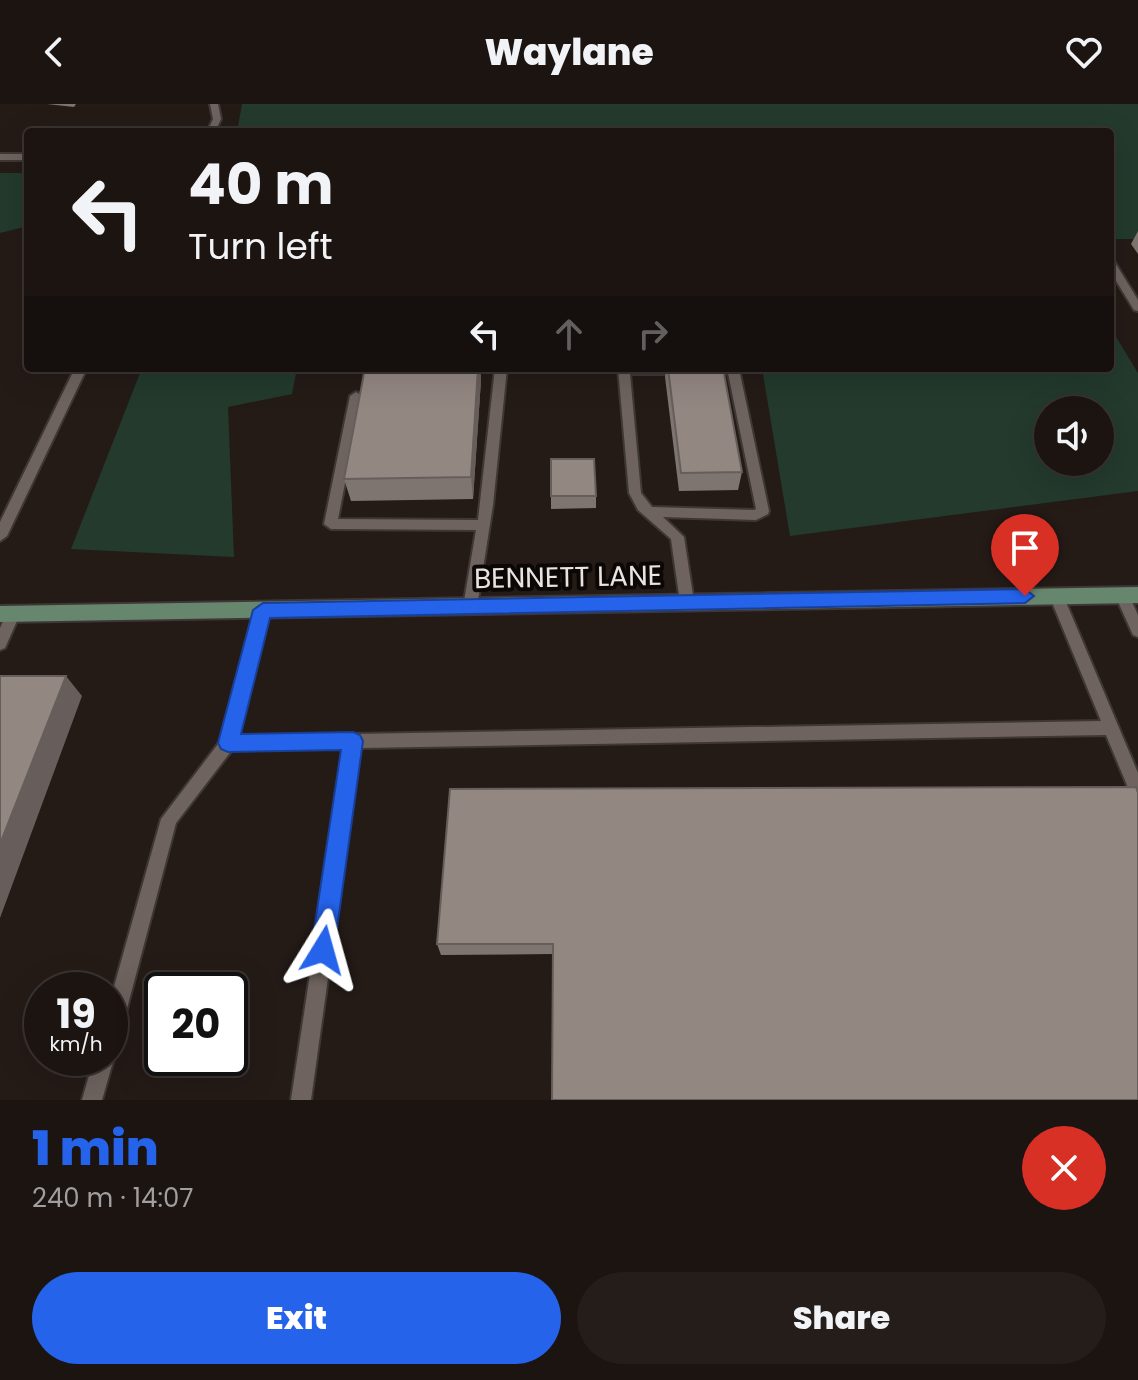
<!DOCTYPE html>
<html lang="en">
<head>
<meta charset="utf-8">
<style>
  body { margin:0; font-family:Poppins,sans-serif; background:#241d1a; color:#f1f3f6; height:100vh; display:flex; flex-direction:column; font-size:30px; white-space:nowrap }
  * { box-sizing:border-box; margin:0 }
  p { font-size:26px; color:#a09e9f }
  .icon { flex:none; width:44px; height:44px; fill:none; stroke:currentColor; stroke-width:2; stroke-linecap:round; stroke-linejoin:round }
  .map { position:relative; height:996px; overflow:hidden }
  .side { display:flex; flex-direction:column; background:#1b1411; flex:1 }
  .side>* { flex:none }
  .banner { position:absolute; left:24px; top:24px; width:1090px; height:244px; border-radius:8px; box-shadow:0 8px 32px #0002,0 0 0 2px #393331; background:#1b1411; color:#f1f3f6; overflow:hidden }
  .fabs { position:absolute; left:1034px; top:292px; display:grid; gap:16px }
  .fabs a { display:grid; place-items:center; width:80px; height:80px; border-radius:50%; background:#1b1411; box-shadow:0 8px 32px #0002,0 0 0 2px #393331; font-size:40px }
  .speed { position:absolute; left:24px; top:868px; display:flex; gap:16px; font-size:40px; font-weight:700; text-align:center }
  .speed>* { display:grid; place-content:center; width:104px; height:104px; border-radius:50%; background:#1b1411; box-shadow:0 8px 32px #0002,0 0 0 2px #393331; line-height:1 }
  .speed small { font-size:20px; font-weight:400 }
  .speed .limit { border:4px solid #111; border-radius:12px; background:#fff; color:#111 }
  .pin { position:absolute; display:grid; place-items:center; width:68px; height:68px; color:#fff; margin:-82px -34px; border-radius:50% 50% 50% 0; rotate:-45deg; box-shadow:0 0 8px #0007 }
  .pin .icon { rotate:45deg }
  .me { position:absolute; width:88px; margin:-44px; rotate:8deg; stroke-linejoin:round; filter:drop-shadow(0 0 6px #0008) }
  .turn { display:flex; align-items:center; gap:28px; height:168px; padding:0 32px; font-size:36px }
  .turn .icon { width:104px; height:104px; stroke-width:2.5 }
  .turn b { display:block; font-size:56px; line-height:68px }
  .lanes { display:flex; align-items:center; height:76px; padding:0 32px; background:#0003; justify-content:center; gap:40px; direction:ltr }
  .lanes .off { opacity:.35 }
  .round { display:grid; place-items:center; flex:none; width:84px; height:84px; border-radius:42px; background:#241d1a }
  .overview { display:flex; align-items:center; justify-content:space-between; height:136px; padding:0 32px }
  h1 { font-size:48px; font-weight:800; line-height:60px; color:#2563eb }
  .button { display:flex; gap:16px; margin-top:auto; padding:16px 32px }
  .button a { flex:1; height:92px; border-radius:48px; background:#2563eb; color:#fff; font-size:32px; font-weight:800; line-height:92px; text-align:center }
  .button a+a { background:#241d1a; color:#f1f3f6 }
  header { display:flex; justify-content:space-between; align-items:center; height:104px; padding:0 32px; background:#1b1411; font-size:36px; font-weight:800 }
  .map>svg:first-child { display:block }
  .green { fill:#233a2d; fill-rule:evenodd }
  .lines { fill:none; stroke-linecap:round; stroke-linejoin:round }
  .lane-casing { stroke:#3e3735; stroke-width:4 }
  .secondary-casing { stroke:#3e3735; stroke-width:4 }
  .lane { fill:#6e635e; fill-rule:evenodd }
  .secondary { fill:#66866d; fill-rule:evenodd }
  .wall { fill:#7e7470 }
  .shaded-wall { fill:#675e5b }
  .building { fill:#938782; stroke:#675e5b; stroke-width:2 }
  .route { fill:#2563eb; stroke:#184099; stroke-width:2 }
  .labels { text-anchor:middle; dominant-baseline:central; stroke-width:8; stroke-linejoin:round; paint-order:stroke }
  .street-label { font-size:28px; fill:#eae3e1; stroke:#0a0705 }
</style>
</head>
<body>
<header><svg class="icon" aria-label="back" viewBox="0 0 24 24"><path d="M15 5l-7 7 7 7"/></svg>Waylane<svg class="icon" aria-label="heart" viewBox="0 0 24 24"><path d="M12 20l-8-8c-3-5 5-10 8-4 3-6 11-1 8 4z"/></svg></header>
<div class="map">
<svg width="1138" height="996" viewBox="0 0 1138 996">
  <rect width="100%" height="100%" fill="#241b17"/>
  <path class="green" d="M 242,0 L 1138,0 L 1138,135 L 1110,135 L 1110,28 L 237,28 Z
    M 0,69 L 28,69 L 28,122 L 0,129 Z
    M 1110,223 L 1138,269 L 1138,387 L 790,432 L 762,264 L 1110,264 ZM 1100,306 L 1100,358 L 1048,358 L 1048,306 Z
    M 142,264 L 297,264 L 292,290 L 228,303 L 234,453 L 71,445 Z"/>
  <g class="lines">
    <defs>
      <path id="lane" d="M 210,0 L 218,0 L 221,15 L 215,28 L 207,28 L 213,15 Z
        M 0,50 L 28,50 L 28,56 L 0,56 Z
        M 1110,156 L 1114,157 L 1138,196 L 1138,207 L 1134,206 L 1110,167 Z
        M 75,264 L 87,264 L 7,432 L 0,437 L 0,418 Z
        M 495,264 L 507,264 L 493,401 L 477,503 L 475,507 L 465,507 L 463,503 L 476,426 L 331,425 L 324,420 L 350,292 L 356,288 L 362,292 L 338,415 L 478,416 Z
        M 618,264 L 687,264 L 689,266 L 683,270 L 630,270 L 641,389 L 652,403 L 754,406 L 756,405 L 728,269 L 704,270 L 698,266 L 700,264 L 739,265 L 769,407 L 768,410 L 756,416 L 663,413 L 684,433 L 694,498 L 692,502 L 682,502 L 680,498 L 671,435 L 638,406 L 629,389 Z
        M 1056,485 L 1061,487 L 1063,491 L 1138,669 L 1138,696 L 1132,693 L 1106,631 L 360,644 L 311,996 L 291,996 L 344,644 L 232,646 L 176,719 L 120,931 L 117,938 L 110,941 L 110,897 L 161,715 L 221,636 L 258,502 L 268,502 L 270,506 L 238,632 L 1101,617 L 1049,491 L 1051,487 Z
        M 1122,485 L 1127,487 L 1138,511 L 1138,533 L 1133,531 L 1115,491 L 1117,487 Z
        M 13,504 L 18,506 L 20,510 L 5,544 L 0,546 L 0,524 L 8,506 Z
        M 110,947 L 114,954 L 102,996 L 82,996 L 94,954 L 110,954 Z"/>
      <path id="secondary" d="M 1138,483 L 1138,499 L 0,518 L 0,502 Z"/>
    </defs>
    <use href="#lane" class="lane-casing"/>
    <use href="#secondary" class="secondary-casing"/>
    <use href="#lane" class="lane"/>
    <use href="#secondary" class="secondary"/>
  </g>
  <path class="wall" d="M 47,0 L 76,0 L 74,3 Z
    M 1138,127 L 1138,150 L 1131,140 Z
    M 365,264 L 480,264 L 481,276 L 473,395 L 351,397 L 344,375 Z
    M 666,264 L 723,264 L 742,368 L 738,386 L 679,387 L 665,273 Z
    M 551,355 L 596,392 L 596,404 L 551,405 Z
    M 1136,683 L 553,850 L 441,851 L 437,840 Z"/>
  <path class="shaded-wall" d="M 478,264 L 480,264 L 481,276 L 473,395 L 471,373 Z
    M 66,572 L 82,592 L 0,814 L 0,740 Z"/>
  <path class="building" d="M 365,264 L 478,264 L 471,373 L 344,375 Z
    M 668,264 L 723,264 L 742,368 L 681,369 Z
    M 551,355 L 594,355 L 596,392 L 551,392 Z
    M 0,572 L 66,572 L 0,740 Z
    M 1136,683 L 1138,689 L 1138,996 L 552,996 L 553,840 L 437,840 L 450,685 Z"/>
  <path class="route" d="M 1025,485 L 1034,492 L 1025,499 L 270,514 L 241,630 L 353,628 L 360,631 L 363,637 L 334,846 L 331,855 L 323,858 L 314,855 L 311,846 L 341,646 L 228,648 L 221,645 L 218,639 L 253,506 L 263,499 Z"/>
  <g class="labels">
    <g class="street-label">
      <text transform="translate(568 473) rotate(-1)">BENNETT LANE</text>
    </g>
  </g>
</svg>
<div class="fabs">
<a><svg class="icon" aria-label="sound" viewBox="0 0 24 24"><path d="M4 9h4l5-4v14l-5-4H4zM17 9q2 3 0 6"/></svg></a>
</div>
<div class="speed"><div>19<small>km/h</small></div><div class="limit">20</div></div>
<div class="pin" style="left:1025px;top:492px;background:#d93025"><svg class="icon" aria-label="arrive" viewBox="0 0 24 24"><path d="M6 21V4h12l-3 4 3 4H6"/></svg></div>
<svg class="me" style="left:323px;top:846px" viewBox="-20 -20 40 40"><path d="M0-17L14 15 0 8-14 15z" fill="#2563eb" stroke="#fff" stroke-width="4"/></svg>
<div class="banner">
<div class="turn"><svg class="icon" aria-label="left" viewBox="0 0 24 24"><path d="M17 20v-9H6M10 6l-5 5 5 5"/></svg><div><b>40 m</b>Turn left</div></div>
<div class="lanes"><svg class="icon" aria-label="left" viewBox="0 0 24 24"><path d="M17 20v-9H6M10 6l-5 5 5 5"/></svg><svg class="icon off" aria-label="ahead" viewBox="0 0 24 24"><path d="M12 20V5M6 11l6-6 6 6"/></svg><svg class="icon off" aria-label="right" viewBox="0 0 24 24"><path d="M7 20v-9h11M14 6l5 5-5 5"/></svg></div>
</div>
</div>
<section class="side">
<div class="overview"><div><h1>1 min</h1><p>240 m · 14:07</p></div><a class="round" style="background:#d93025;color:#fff"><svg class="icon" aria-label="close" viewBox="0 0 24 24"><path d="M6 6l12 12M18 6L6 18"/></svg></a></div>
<div class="button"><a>Exit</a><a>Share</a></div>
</section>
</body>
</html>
